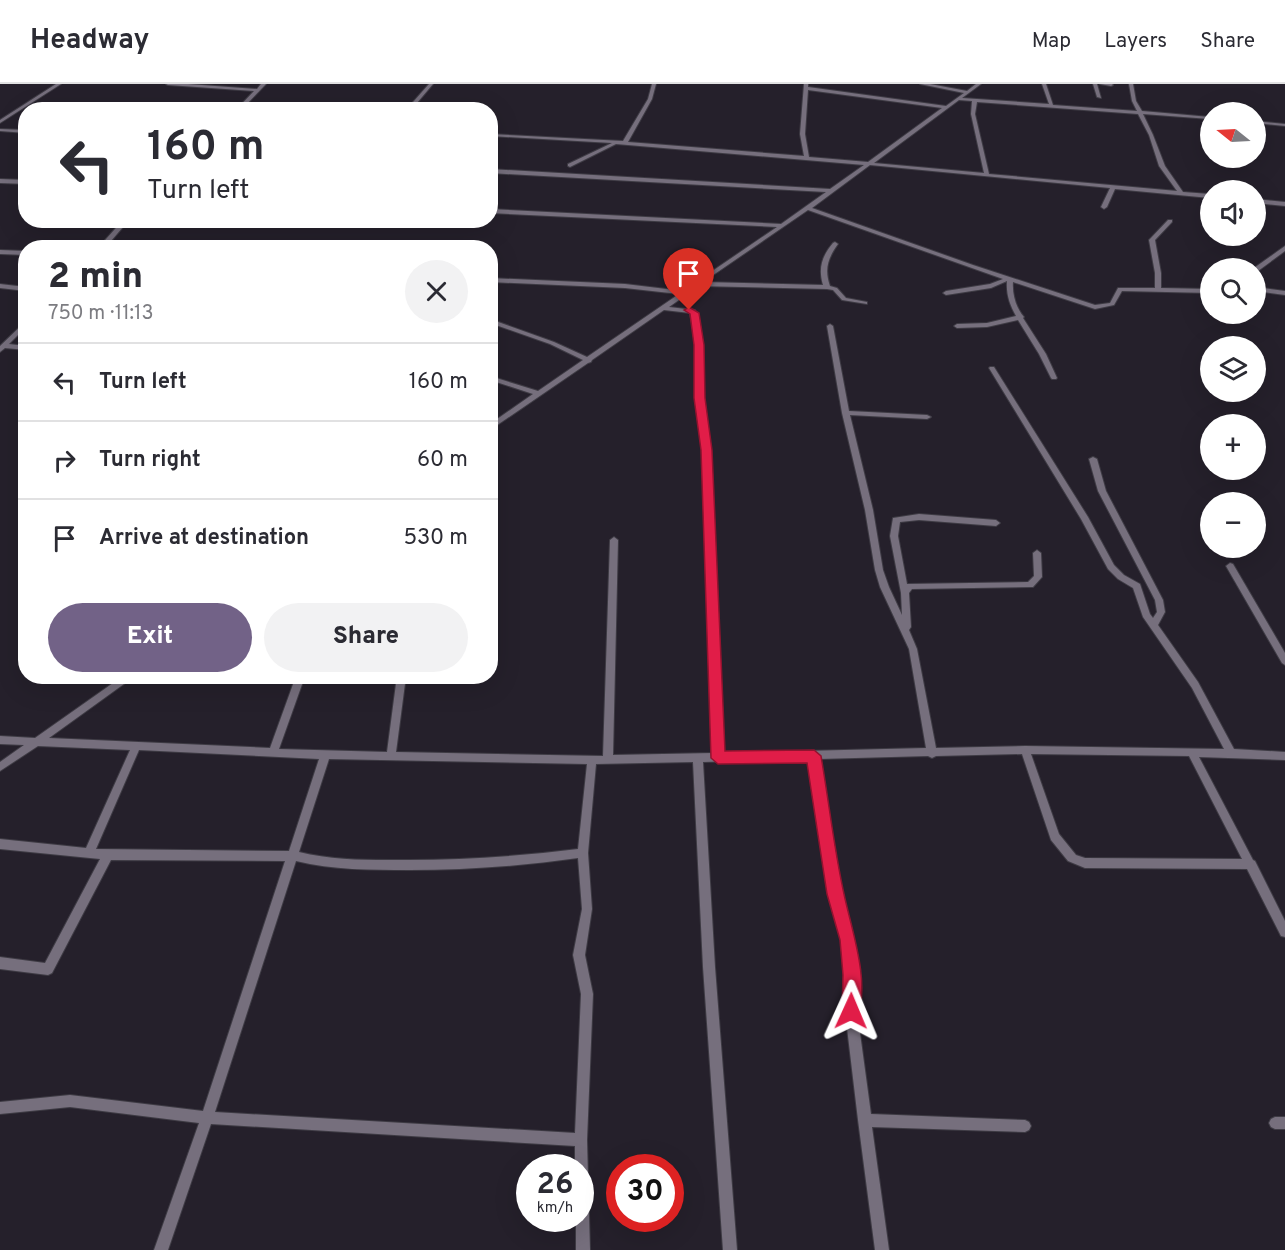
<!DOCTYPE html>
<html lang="en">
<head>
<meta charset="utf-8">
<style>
  body { margin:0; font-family:Overpass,sans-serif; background:#f2f2f3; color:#2b2b33; height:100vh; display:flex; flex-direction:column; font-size:22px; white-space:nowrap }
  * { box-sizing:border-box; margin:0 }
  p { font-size:20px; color:#7c7c81 }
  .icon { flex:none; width:33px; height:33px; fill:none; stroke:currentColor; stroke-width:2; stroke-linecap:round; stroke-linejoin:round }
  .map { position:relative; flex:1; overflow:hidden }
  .sheet { position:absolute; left:18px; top:156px; width:480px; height:444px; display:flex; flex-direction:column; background:#fff; border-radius:24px; box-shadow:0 6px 24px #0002 }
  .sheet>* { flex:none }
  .guide { position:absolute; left:18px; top:18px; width:480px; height:126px; border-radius:24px; box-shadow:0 6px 24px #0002; background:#fff; color:#2b2b33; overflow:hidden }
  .needle { width:39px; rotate:288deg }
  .controls { position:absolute; left:1200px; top:18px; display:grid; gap:12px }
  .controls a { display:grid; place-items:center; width:66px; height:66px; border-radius:50%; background:#fff; box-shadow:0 6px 24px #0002; font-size:30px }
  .speed { position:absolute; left:516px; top:1070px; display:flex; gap:12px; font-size:30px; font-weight:700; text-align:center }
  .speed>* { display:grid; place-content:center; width:78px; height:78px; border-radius:50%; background:#fff; box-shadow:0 6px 24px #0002; line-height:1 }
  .speed small { font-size:15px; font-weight:400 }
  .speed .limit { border:9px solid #d22; background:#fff; color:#111 }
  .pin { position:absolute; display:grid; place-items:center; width:51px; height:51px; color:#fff; margin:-62px -26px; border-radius:50% 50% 50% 0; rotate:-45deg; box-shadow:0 0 6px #0007 }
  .pin .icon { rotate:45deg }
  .me { position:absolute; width:66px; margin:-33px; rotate:1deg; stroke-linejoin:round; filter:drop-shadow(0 0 4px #0008) }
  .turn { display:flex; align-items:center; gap:21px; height:126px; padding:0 30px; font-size:27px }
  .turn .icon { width:78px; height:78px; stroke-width:2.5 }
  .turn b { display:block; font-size:42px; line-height:51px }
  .round { display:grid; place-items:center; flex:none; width:63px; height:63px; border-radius:32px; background:#f2f2f3 }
  .head { display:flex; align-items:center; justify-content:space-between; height:102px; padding:0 30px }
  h1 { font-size:36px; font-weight:800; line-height:45px }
  .action { display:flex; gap:12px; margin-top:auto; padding:12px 30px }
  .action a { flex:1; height:69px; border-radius:36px; background:#726287; color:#fff; font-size:24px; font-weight:800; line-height:69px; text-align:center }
  .action a+a { background:#f2f2f3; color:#2b2b33 }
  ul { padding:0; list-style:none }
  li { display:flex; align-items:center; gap:18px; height:78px; padding:0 30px; border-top:2px solid #e1e1e2 }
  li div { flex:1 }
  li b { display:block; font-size:22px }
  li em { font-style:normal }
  header { display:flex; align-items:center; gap:36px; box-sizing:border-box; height:84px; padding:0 30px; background:#fff; border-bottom:2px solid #e1e1e2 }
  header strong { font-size:28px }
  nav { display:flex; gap:33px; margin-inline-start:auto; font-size:21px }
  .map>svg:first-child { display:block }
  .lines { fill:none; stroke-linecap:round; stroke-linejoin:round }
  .street-casing { stroke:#3e3b44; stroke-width:2 }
  .street { fill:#766f7d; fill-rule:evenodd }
  .route { fill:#e11d48; stroke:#92132f; stroke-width:1.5 }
</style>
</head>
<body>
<header>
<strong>Headway</strong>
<nav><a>Map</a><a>Layers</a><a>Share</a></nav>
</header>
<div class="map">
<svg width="1285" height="1166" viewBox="0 0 1285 1166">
  <rect width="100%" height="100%" fill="#25202b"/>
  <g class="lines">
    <defs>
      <path id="street" d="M 56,0 L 61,0 L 0,39 L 0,36 Z
        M 166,0 L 188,0 L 257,5 L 261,0 L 266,0 L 241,26 L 236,26 L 254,7 L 168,1 Z
        M 429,0 L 433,0 L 411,26 L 406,26 Z
        M 652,0 L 656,0 L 652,15 L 628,58 L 804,72 L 800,50 L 804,0 L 808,0 L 808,3 L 946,22 L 964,9 L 920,0 L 930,0 L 967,7 L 976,0 L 981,0 L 962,14 L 1049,20 L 1042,0 L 1046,0 L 1053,21 L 1137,27 L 1132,17 L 1129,0 L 1133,0 L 1136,17 L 1142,27 L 1210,33 L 1210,35 L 1143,30 L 1153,51 L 1165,82 L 1183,108 L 1210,110 L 1210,114 L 1115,105 L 1107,123 L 1104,125 L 1101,123 L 1110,104 L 870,81 L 812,124 L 973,181 L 1095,221 L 1110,219 L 1118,204 L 1155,204 L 1155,189 L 1149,156 L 1168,136 L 1172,136 L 1172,138 L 1155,156 L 1161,189 L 1161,204 L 1210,205 L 1210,209 L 1122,207 L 1114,221 L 1095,225 L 1013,198 C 1012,210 1016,224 1024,233 L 1023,234 L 1046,270 L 1057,294 L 1056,295 L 1052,295 L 1051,294 L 1039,270 L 1018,236 L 987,243 L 957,244 L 954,242 L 957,240 L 987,239 L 1016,232 C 1010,221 1006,211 1007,197 L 991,204 L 946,211 L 943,209 L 946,207 L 990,200 L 1003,195 L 808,126 L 703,198 L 823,201 C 818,184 822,172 833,159 L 835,158 L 838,160 C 828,174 824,185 830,202 L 837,204 L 846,214 L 867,218 L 867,220 L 842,216 L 833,206 L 827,205 L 698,202 L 689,208 L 689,210 L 686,211 L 669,223 L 695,226 L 702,261 L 703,314 L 710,366 L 723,669 L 926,664 L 909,565 L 880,503 L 875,486 L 865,426 L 842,329 L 827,242 L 830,240 L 833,242 L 849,327 L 927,331 L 931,333 L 927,335 L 850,331 L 873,426 L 883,486 L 889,503 L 902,531 L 901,509 L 890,452 L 893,434 L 919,430 L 996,436 L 1000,439 L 996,442 L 919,436 L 900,438 L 898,452 L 907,500 L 1028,498 L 1034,492 L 1033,469 L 1037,466 L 1041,469 L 1042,493 L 1033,503 L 912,505 L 909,509 L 911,543 L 909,546 L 917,565 L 936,664 L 1025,662 L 1224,665 L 1192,604 L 1143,533 L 1133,504 L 1118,495 L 1108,485 L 1081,435 L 989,284 L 990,283 L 994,283 L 1088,433 L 1114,481 L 1124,491 L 1140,500 L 1150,530 L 1153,534 L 1157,528 L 1155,516 L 1098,407 L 1089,375 L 1093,373 L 1097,375 L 1106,407 L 1163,516 L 1165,528 L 1158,541 L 1198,598 L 1234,665 L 1285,668 L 1285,676 L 1199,673 L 1253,776 L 1255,777 L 1285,837 L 1285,853 L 1281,852 L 1247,785 L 1085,784 L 1068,777 L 1051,756 L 1022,670 L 936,672 L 932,674 L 928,672 L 819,675 L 840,810 L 854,856 L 858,891 L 857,927 L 871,1030 L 1025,1036 L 1029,1038 L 1031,1042 L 1029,1046 L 1025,1048 L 872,1043 L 889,1166 L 875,1166 L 858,1036 L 845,927 L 846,891 L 842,856 L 830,810 L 810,675 L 703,678 L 715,883 L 737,1166 L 723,1166 L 703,883 L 693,678 L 596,680 L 588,769 L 592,825 L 585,871 L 593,910 L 587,1056 L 590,1166 L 576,1166 L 576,1134 L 580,1134 L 580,1083 L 575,1083 L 575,1062 L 211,1040 L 168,1166 L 154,1166 L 199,1039 L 70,1023 L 0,1030 L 0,1018 L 70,1011 L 203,1027 L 285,777 L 111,776 L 52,889 L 48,891 L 0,885 L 0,873 L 45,879 L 100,775 L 0,765 L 0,755 L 86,764 L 130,666 L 38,662 L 0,687 L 0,678 L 24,661 L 0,660 L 0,652 L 35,654 L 123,592 L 135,592 L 49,654 L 270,664 L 296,592 L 305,592 L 279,665 L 387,668 L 397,592 L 406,592 L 396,668 L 603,672 L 610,456 L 614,453 L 618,456 L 613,671 L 713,669 L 702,366 L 697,314 L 696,261 L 690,229 L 664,226 L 592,276 L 591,278 L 588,279 L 490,346 L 490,340 L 533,310 L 490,296 L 490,292 L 538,307 L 583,276 L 550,260 L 490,239 L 490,235 L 554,258 L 587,273 L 679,210 L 625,204 L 490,198 L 490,194 L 625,200 L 683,207 L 777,143 L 490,129 L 490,125 L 781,140 L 826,108 L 490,89 L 490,85 L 830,105 L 864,81 L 616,60 L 570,83 L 568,82 L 568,80 L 612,59 L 490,52 L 490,50 L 623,57 L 648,15 ZM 808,6 L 942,24 L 868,78 L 809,73 L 805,50 ZM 959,16 L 972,17 L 971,30 L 984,89 L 874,79 ZM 977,18 L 1138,30 L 1149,51 L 1159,82 L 1177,107 L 989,90 L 975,30 ZM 139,666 L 319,675 L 289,767 L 96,765 ZM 1031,670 L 1189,672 L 1242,775 L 1085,774 L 1076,771 L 1059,750 ZM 329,675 L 587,680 L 578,765 C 522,772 465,776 408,776 C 371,776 335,777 299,768 ZM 578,774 L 582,825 L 573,871 L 581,910 L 575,1049 L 215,1028 L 296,777 C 333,786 371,786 409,786 C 466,786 522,782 578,774 Z
        M 1093,0 L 1097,0 L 1101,14 L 1097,13 Z
        M 1100,0 L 1112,0 L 1113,1 L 1111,2 Z
        M 1256,37 L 1285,40 L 1285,42 L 1256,39 Z
        M 0,45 L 26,46 L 26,49 L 0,47 Z
        M 0,95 L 26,96 L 26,100 L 0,99 Z
        M 1256,115 L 1285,118 L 1285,122 L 1256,119 Z
        M 123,136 L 129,136 L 105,164 L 98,164 Z
        M 1285,162 L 1285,167 L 1258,187 L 1256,188 L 1256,184 L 1254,184 Z
        M 0,166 L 26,167 L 26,171 L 0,170 Z
        M 0,200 L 26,203 L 26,207 L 0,204 Z
        M 1256,203 L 1285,207 L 1285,211 L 1256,207 Z
        M 26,237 L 26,243 L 9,260 L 26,262 L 26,266 L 5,264 L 0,268 L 0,262 Z
        M 1230,479 L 1233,480 L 1285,569 L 1285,581 L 1282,579 L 1226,482 Z
        M 1275,1033 L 1285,1033 L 1285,1045 L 1275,1045 L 1271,1043 L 1269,1039 L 1271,1035 Z"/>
    </defs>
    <use href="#street" class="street-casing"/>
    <use href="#street" class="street"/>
  </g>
  <path class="route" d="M 689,223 L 699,229 L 704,261 L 705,314 L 712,366 L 725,667 L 814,666 L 821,672 C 829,718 834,765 844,810 C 851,844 871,899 857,933 L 851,936 L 844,933 L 842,927 L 843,891 L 840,856 L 827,810 L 807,679 L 718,680 L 711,674 L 701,366 L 694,314 L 694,261 L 690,230 L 684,226 Z"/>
</svg>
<div class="controls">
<a><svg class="needle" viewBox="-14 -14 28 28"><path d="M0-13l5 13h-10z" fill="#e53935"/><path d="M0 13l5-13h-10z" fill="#7c7c81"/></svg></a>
<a><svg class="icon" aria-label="sound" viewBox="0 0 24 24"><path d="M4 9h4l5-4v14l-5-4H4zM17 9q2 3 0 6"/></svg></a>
<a><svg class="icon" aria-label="search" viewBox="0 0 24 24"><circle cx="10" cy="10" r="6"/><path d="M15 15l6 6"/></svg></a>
<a><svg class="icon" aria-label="layers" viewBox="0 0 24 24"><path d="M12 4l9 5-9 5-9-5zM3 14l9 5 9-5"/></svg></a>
<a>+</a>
<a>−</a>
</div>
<div class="speed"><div>26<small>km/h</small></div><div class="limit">30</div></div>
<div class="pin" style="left:689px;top:226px;background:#d93025"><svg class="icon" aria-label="arrive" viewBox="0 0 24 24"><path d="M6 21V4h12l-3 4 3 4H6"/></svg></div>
<svg class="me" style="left:851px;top:927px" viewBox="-20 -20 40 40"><path d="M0-17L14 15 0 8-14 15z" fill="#e11d48" stroke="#fff" stroke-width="4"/></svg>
<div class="guide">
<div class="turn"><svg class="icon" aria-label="left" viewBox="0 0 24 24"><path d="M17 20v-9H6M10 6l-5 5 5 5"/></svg><div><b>160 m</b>Turn left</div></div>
</div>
<section class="sheet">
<div class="head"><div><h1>2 min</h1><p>750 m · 11:13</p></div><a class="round"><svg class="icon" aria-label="close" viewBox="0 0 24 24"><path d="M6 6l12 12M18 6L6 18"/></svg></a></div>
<ul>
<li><svg class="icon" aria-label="left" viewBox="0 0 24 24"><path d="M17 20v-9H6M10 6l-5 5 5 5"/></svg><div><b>Turn left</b></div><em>160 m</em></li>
<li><svg class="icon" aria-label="right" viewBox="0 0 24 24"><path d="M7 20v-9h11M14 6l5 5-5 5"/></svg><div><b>Turn right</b></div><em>60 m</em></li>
<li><svg class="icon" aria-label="arrive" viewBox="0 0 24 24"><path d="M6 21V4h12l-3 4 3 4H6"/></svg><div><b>Arrive at destination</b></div><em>530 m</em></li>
</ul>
<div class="action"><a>Exit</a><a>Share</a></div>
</section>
</div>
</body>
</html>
